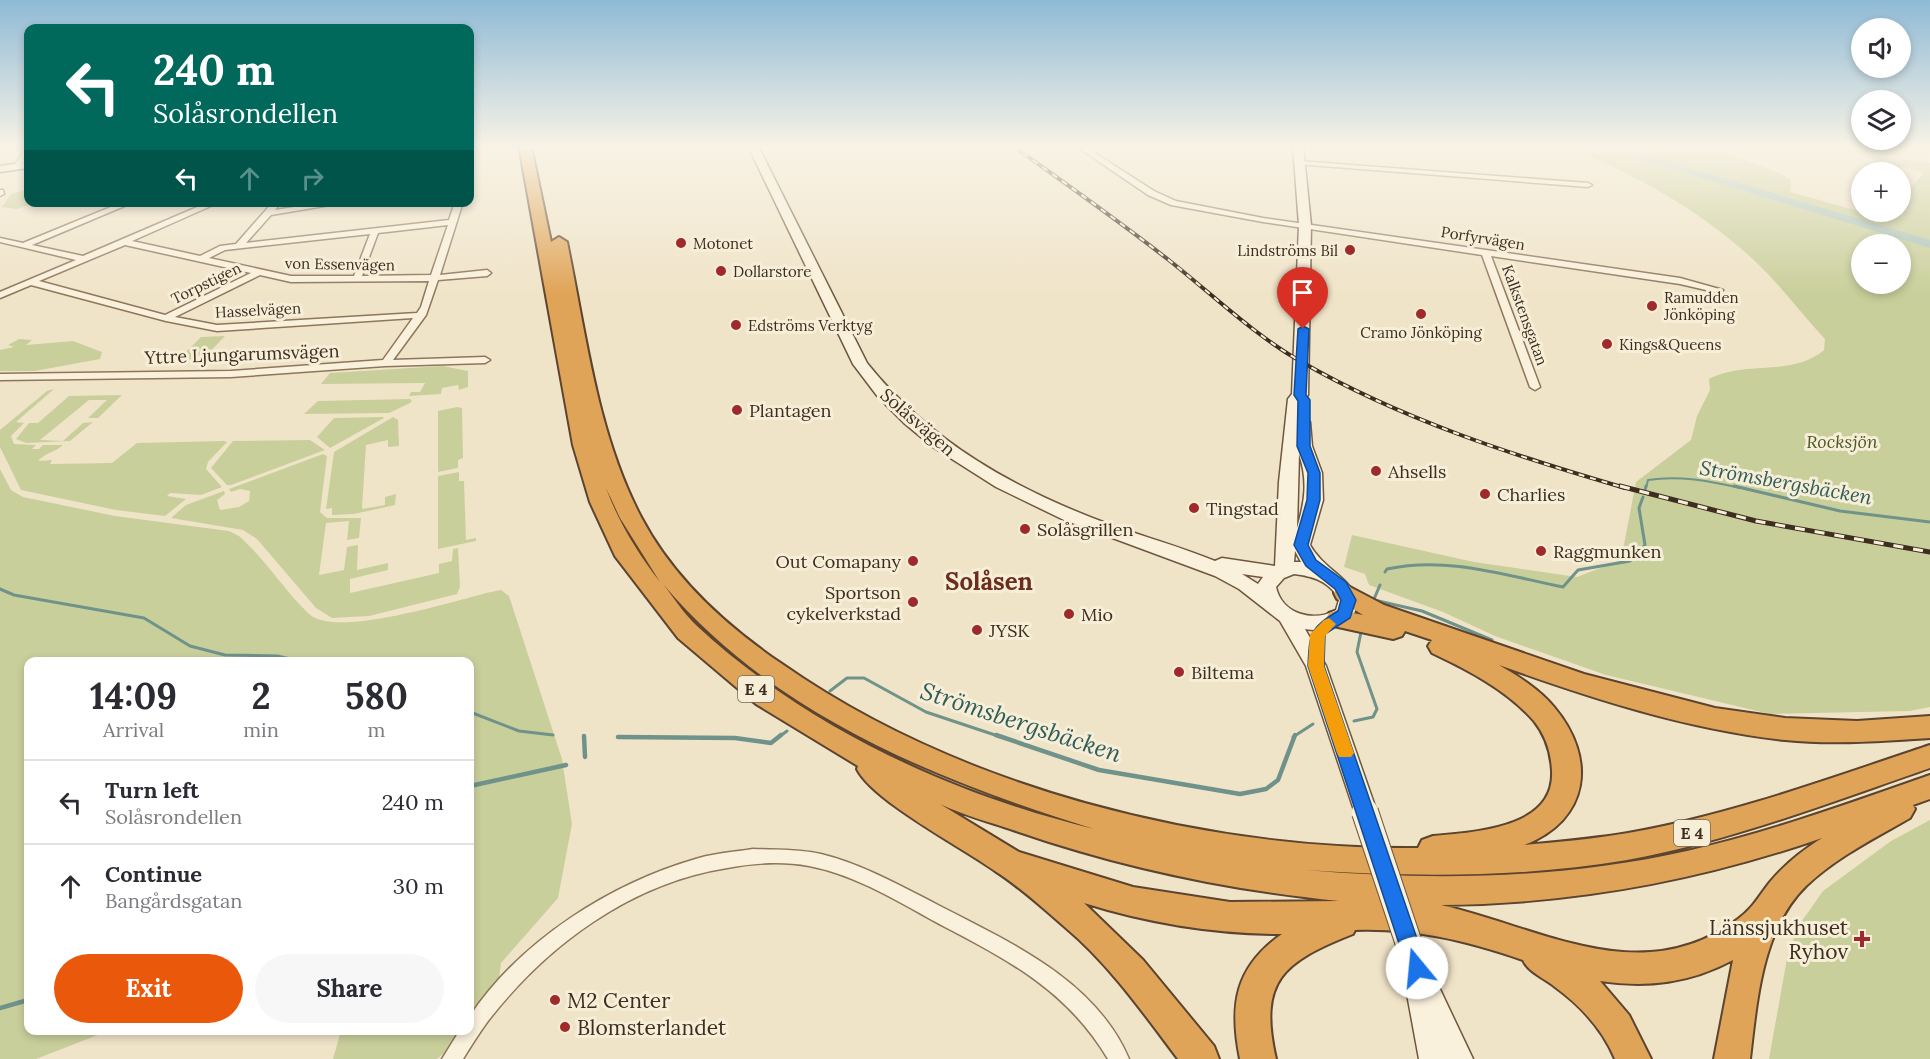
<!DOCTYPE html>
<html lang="en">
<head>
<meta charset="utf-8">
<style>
  body { margin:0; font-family:Lora,serif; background:#f7f7f7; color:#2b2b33; height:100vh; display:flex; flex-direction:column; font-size:22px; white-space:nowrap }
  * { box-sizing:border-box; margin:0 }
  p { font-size:20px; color:#7c7c81 }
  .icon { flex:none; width:33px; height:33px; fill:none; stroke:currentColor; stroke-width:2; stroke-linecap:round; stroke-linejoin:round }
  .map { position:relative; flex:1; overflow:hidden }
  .sheet { position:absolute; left:24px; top:657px; width:450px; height:378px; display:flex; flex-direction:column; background:#fff; border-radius:12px; box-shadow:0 3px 9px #0003 }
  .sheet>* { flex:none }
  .top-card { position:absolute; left:24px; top:24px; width:450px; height:183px; border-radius:12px; box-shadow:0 3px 9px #0003; background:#00695c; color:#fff; overflow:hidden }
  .tools { position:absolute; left:1851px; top:18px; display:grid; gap:12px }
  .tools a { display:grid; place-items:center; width:60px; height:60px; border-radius:50%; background:#fff; box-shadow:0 3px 9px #0003; font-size:30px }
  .pin { position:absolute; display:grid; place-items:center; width:51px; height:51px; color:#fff; margin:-62px -26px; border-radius:50% 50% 50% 0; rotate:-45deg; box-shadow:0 0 6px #0007 }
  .pin .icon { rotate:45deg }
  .me { position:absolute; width:66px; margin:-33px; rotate:343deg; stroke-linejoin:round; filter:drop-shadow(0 0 4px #0008) }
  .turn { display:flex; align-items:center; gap:21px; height:126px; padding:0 30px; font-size:27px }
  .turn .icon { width:78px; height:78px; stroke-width:2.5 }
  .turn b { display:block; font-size:42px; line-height:51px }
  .lanes { display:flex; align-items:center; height:57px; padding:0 30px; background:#0003; justify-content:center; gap:30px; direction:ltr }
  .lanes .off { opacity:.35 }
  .eta { display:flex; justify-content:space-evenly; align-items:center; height:102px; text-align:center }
  .eta b { font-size:36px; font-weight:700; line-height:42px }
  .button { display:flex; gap:12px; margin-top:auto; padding:12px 30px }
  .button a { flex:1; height:69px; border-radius:36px; background:#ea580c; color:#fff; font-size:24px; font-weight:700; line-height:69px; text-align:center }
  .button a+a { background:#f7f7f7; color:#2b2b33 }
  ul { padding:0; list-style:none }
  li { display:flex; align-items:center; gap:18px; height:84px; padding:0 30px; border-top:2px solid #e1e1e2 }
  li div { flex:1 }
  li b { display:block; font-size:22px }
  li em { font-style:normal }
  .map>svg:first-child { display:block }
  .green { fill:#c9cf9b; fill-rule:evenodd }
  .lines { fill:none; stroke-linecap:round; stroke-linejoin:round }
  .stream-far2 { stroke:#6f938a; stroke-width:2 }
  .stream-far1 { stroke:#6f938a; stroke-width:3 }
  .stream { stroke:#6f938a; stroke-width:4.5 }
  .river { fill:#a9c4bc; fill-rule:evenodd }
  .street-casing { stroke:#8d765c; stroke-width:3 }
  .secondary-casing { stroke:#6f573f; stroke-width:3 }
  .highway-casing { stroke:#5b4430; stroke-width:4 }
  .street { fill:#faf1dc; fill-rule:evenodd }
  .secondary { fill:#faf1dc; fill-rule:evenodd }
  .highway { fill:#e0a458; fill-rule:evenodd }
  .rail-far1-casing { stroke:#3d2e20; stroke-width:4 }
  .rail-casing { stroke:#3d2e20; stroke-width:5 }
  .rail-far1 { stroke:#f7eed8; stroke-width:2; stroke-dasharray:6; stroke-linecap:butt }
  .rail { stroke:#f7eed8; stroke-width:3; stroke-dasharray:10; stroke-linecap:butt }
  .secondary-bridge-casing { stroke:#6f573f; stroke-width:28; stroke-linecap:butt }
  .secondary-bridge { stroke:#faf1dc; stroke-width:26 }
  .route { fill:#1a73e8; stroke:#114b97; stroke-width:1.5 }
  .slow { fill:#f59e0b }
  .poi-dot { fill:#9e2a2b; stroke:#f7eed8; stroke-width:2 }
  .labels { text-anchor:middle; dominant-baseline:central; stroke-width:6; stroke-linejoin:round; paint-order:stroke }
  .far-street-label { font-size:15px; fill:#3d2e20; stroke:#f7eed8 }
  .far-poi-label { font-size:15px; fill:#3d2e20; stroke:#f7eed8; text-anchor:start }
  .shield { fill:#f7eed8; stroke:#756857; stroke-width:1.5 }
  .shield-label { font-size:16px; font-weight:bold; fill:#3d2e20 }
  .street-label { font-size:18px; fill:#3d2e20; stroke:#f7eed8 }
  .poi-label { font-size:18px; fill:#3d2e20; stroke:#f7eed8; text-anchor:start }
  .park-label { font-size:18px; font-style:italic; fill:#4d5a26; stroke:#f7eed8 }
  .water-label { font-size:20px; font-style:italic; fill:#2f5d5a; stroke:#f7eed8 }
  .near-poi-label { font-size:21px; fill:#3d2e20; stroke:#f7eed8; text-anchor:start }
  .district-label { font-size:24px; font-weight:bold; fill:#6b2e1e; stroke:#f7eed8 }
  .near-water-label { font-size:24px; font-style:italic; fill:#2f5d5a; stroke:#f7eed8 }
</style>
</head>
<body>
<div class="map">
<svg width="1930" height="1059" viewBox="0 0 1930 1059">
  <rect width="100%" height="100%" fill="#f0e4c8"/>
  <path class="green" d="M 1565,146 L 1675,146 L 1694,152 L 1717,150 L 1782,174 L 1791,180 L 1790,192 L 1880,217 L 1886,212 L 1900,212 L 1901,198 L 1923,174 L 1921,171 L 1874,162 L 1870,155 L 1930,163 L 1930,707 L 1910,711 L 1770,714 L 1606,675 L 1495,636 L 1443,612 L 1369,585 L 1365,574 L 1344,567 L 1352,535 L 1474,562 L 1577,577 L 1621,560 L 1636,482 L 1691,440 L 1697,416 L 1710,390 L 1709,379 C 1744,360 1793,377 1824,350 L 1825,339 C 1805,318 1787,294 1767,273 C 1710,215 1641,177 1565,146 ZM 1862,244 L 1900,244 L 1900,284 L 1862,284 Z
    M 28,189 L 28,202 L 35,203 L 17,209 L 2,207 L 11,194 Z
    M 225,336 L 203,359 L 178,360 L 201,337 Z
    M 19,339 L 32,340 L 26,345 L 73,341 L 102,352 L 100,359 L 35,371 L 0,371 L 0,350 L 14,347 L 8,345 Z
    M 443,366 L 468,371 L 468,387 L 459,390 L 458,385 L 442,388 L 441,394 L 409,396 L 411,392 L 420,392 L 425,383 L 321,384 L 330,373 Z
    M 54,389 L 16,422 L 24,423 L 11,436 L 14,444 L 36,445 L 32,449 L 39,449 L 43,445 L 63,445 C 56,452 46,452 38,461 L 52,460 L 50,464 L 112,463 L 137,443 L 224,441 L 227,442 L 208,462 L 206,469 L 222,487 L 201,495 L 170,493 L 167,496 L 186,499 L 165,516 L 116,510 L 21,490 L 0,447 L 0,430 L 47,391 Z
    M 122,395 L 98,418 L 88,418 L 107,400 L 89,400 L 40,440 L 63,441 L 83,423 L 93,422 L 70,441 L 26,443 L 16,439 L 29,423 L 38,423 L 69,396 Z
    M 410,399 L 412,401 L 410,403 L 389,413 L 304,414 L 318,401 Z
    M 457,407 L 462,408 L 463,458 L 458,460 L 458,468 L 438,472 L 438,411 Z
    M 393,417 L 398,420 L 399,446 L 388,447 L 388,440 L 366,445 L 362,509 L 385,505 L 385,497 L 396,494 L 395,505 L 354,514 L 332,515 L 332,508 L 326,509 L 334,452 Z
    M 334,418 L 383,417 L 384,418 L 330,448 L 317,437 Z
    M 310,440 L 325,450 L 231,485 L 227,485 L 211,468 L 233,441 Z
    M 323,454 L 327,456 L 320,512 L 327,518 L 361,518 L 359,538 L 347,540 L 349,521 L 326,523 L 319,575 L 344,570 L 347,547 L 358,545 L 357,570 L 388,563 L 388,570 L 350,579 L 350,593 L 439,573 L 439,564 L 452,561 L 453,549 L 458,548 L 460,587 L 457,594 L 369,616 L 332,618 L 316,608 L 257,539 L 243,530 L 171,518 L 186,505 L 224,491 L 225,494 L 217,500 L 220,510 L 239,507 L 249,501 L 250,491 L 240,489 L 231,492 L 229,489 Z
    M 0,469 L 11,490 L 23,497 L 115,516 L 229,531 L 239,536 C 265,559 284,590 309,614 C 336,639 456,600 491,592 L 501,590 L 509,596 L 562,759 L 572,824 L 558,898 L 501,963 L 495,1011 L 437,1059 L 333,1059 L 340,1034 L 334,1031 L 470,1030 L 470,662 L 28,662 L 28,1030 L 108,1031 L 36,1059 L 0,1059 Z
    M 459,472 L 459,481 L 464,481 L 466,540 L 476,538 L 476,541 L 438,549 L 438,476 Z
    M 1930,820 L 1930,1059 L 1769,1059 L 1788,953 L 1799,925 L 1823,891 L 1891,841 Z"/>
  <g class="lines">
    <path class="stream-far2" d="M 1646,488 L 1648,480 C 1679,475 1710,481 1740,488"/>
    <path class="stream-far1" d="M 1734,486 L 1840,511 L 1930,522
      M 1645,490 L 1646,486
      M 1385,572 L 1387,569 C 1447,556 1504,575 1563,587 L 1578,570 L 1630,561 L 1645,545 L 1639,508 L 1643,497
      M 0,589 L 14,595 L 144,618 L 190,646 L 225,655 L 277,656 L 304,662
      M 1374,599 L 1380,585
      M 1374,600 L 1422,611 L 1492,640
      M 830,691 L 847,678 L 864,678 L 926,712 L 1001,737
      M 470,712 L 519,731 L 553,735
      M 1354,721 L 1373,717 L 1377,709 L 1357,652 L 1361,632
      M 779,737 L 787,731
      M 1293,737 L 1313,724"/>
    <path class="stream" d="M 996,735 L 1099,770 L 1240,794 L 1266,789 L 1278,780 L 1295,735
      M 584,736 L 585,757
      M 618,737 L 735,738 L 771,743 L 781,735
      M 470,786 L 566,765
      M 0,1008 L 28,1000"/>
    <path class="river" d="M 1598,146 L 1615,146 L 1930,240 L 1930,248 Z"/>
    <defs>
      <path id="street" d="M 1076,146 L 1084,146 L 1154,191 L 1176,201 L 1263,218 L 1680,278 L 1723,290 L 1719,293 L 1680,284 L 1491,256 L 1540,387 L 1535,390 L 1530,387 L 1482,255 L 1263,222 L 1171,205 L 1148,195 Z
        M 1700,146 L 1709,146 L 1706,148 Z
        M 28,147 L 28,154 L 21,167 L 14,169 L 13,167 L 26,148 Z
        M 1299,161 L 1588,183 L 1592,185 L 1588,187 L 1297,164 L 1297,162 Z
        M 0,190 L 3,190 L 4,194 L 0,196 Z
        M 123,202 L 134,202 L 32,245 L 83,256 L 209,202 L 220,202 L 132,241 L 200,256 L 220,246 L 236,244 L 273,202 L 281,202 L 275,210 L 326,202 L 348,202 L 271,215 L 246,243 L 449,220 L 455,202 L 463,202 L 440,275 L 487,270 L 491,273 L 487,276 L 438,280 L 426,315 L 393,360 L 485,357 L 490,360 L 485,363 L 385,366 L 231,377 L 0,380 L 0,374 L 231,371 L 383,360 L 413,318 L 217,331 L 166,321 L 31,285 L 0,298 L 0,292 L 76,260 L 0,242 L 0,238 L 23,243 ZM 448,225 L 431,275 L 362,276 L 378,233 ZM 370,234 L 354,276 L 291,276 L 209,258 L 225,250 ZM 125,245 L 251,273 L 165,315 L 39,281 ZM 260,275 L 291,282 L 429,281 L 421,307 L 417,313 L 217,325 L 175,317 Z
        M 753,849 C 776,850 799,849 821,854 C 862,864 901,886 938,905 C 1009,942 1095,979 1129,1059 L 1108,1059 C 1068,992 1012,962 945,927 C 902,904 857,875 809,866 C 782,861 753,863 727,868 C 631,883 547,945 488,1021 C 479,1033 471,1046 463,1059 L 442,1059 L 460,1030 L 470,1030 L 470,1016 C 521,940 611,883 699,858 C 716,853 735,852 753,849 Z"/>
      <path id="secondary" d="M 748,146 L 758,146 L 867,363 C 931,443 1016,490 1111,525 C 1145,537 1181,547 1215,561 L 1222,558 L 1275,566 L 1279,482 L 1288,399 L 1292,394 L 1299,225 L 1293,146 L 1303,146 L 1311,225 L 1308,395 L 1304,400 L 1302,421 L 1310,422 L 1312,446 L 1322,473 L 1323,500 L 1310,545 C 1323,568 1347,576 1359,600 L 1352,619 C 1338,627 1322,632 1305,629 L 1326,666 L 1377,812 L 1373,819 L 1365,822 L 1357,819 L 1306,666 L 1280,621 L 1239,589 L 1215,576 L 1064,520 L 996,487 L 933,447 L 904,423 L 878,397 L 853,364 ZM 1299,454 C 1308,481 1305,501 1297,528 ZM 1295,551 L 1301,562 L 1294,562 ZM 1242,574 L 1263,577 L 1258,584 ZM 1294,574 C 1313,576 1331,582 1339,600 L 1336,610 C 1313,623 1282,614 1276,587 L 1284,578 Z
        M 28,162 L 28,168 L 0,172 L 0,166 Z
        M 1413,943 L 1422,947 L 1432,983 L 1438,985 L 1473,1059 L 1419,1059 L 1400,956 L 1404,947 Z"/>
      <path id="highway" d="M 519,146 L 531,146 L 551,242 L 559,237 L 567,242 C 586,334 597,433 641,517 C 673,578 726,626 782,664 C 959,788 1203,850 1418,848 L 1422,840 L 1433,836 C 1474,832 1555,829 1552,771 C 1551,752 1546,736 1534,721 C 1507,690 1468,670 1432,653 L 1428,646 L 1432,640 L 1405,631 L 1402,636 L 1393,639 L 1329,625 L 1326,619 L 1329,613 L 1338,610 L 1363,615 L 1337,599 L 1334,593 L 1337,587 L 1346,585 L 1384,605 L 1584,674 L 1715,708 L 1785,718 L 1857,721 L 1930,716 L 1930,738 C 1881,741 1833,745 1785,740 C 1686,729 1591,698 1499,665 C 1518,676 1539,689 1554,707 C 1597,758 1590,820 1524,845 C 1558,842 1593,839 1628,833 C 1731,815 1831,778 1930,745 L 1930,768 C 1831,802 1731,841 1627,860 C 1520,878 1413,877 1306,870 C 1433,881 1562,879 1687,851 C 1770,832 1850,803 1930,775 L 1930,799 L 1913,805 L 1915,809 L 1910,818 C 1875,838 1837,857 1807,885 C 1762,928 1757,1000 1750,1059 L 1714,1059 L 1733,960 C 1690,983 1648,988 1600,981 L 1629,1015 L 1651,1059 L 1615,1059 C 1603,1030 1580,1005 1555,987 C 1544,978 1528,972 1523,960 C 1467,941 1415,928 1355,930 L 1353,934 C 1283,962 1258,980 1276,1059 L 1240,1059 C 1229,1005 1235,967 1282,934 C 1215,934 1148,923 1084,903 L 1143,960 L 1214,1046 L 1219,1059 L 1178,1059 C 1144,1014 1110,965 1066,928 C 1043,908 1020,887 995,871 C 963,848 873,801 857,769 L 858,766 L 756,704 L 678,638 L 615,556 L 590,502 L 573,445 ZM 606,488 L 620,518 L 660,582 C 637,552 619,523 606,488 ZM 663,584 C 774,715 934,779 1094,829 C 950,794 806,727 697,626 C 684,614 674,598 663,584 ZM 940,804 C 963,815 989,822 1013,830 C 1119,867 1228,890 1339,901 L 1230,902 L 1133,887 L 1019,852 ZM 1822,838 C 1803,850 1785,864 1770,882 C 1758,897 1754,907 1738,919 C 1641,991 1542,928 1441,905 C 1573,904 1698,881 1822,838 Z"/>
    </defs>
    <use href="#street" class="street-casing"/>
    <use href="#secondary" class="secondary-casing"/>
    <use href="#highway" class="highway-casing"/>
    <use href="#street" class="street"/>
    <use href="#secondary" class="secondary"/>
    <use href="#highway" class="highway"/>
    <defs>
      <path id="rail-far1" d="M 1013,146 C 1066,184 1119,221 1170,261 C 1213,295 1253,334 1300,361 C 1400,419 1515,456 1625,488"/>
      <path id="rail" d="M 1620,486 L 1756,521 L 1930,552"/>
    </defs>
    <use href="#rail-far1" class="rail-far1-casing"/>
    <use href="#rail" class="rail-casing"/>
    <use href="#rail-far1" class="rail-far1"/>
    <use href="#rail" class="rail"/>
    <defs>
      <path id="secondary-bridge" d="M 1365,812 L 1413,956"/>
    </defs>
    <use href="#secondary-bridge" class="secondary-bridge-casing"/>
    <use href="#secondary-bridge" class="secondary-bridge"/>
  </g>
  <linearGradient id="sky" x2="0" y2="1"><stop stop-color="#8fbad6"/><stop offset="0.5" stop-color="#f8f3e6"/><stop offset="1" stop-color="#f8f3e6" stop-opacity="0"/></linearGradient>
  <rect width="1930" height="294" fill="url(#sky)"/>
  <path class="route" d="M 1303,326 L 1309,329 L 1306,395 L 1310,400 L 1310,446 L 1320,473 L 1320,500 L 1308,545 L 1316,560 L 1346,582 L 1356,600 L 1350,618 L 1325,634 L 1324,666 L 1427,968 L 1424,975 L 1417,978 L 1410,975 L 1407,968 L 1308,666 C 1310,632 1309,629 1338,611 L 1341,600 L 1335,589 L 1306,566 L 1294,545 L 1307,500 L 1308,473 L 1297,446 L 1298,401 L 1294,395 L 1298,329 Z"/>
  <path class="slow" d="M 1329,618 L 1336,624 L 1325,636 L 1324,666 L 1354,753 L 1351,757 L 1339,757 L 1337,753 L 1308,666 L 1310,634 L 1324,620 Z"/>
  <g class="poi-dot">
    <circle cx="681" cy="243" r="6"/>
    <circle cx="1350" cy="250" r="6"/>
    <circle cx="721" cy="271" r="6"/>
    <circle cx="1652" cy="306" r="6"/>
    <circle cx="1421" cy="314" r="6"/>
    <circle cx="736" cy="325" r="6"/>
    <circle cx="1607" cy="344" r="6"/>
    <circle cx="737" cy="410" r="6"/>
    <circle cx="1376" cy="471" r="6"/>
    <circle cx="1485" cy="494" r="6"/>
    <circle cx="1194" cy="508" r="6"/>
    <circle cx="1025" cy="529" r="6"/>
    <circle cx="1541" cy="551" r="6"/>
    <circle cx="913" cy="561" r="6"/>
    <circle cx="913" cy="602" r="6"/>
    <circle cx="1069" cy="614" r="6"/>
    <circle cx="977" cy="630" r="6"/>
    <circle cx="1179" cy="672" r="6"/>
    <path d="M1859 930h6v6h6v6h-6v6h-6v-6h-6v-6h6z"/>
    <circle cx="555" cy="1000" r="6"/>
    <circle cx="565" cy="1027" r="6"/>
  </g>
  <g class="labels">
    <g class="far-street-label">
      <text transform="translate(1483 238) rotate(9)">Porfyrvägen</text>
      <text transform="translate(340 264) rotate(1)">von Essenvägen</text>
      <text transform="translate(206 283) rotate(-26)">Torpstigen</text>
      <text transform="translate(258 310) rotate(-3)">Hasselvägen</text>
      <text transform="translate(1525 315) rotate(70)">Kalkstensgatan</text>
    </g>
    <g class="far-poi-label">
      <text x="693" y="243">Motonet</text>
      <text x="1338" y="250" text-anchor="end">Lindströms Bil</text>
      <text x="733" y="271">Dollarstore</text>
      <text x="1664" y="297">Ramudden<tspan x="1664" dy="17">Jönköping</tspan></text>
      <text x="748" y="325">Edströms Verktyg</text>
      <text x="1421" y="332" text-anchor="middle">Cramo Jönköping</text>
      <text x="1619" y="344">Kings&amp;Queens</text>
    </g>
    <g class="shield">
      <rect x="738" y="676" width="36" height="26" rx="4.5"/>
      <rect x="1674" y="820" width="36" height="26" rx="4.5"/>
    </g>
    <g class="shield-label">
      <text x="756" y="689">E 4</text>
      <text x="1692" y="833">E 4</text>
    </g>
    <g class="street-label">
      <text transform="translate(242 354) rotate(-2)">Yttre Ljungarumsvägen</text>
      <text transform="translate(918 422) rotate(41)">Solåsvägen</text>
    </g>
    <g class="poi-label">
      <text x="749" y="410">Plantagen</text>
      <text x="1388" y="471">Ahsells</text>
      <text x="1497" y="494">Charlies</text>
      <text x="1206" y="508">Tingstad</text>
      <text x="1037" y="529">Solåsgrillen</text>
      <text x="1553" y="551">Raggmunken</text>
      <text x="901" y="561" text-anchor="end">Out Comapany</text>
      <text x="901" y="592" text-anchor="end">Sportson<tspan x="901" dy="21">cykelverkstad</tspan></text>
      <text x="1081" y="614">Mio</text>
      <text x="989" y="630">JYSK</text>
      <text x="1191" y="672">Biltema</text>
    </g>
    <g class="park-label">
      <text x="1842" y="441">Rocksjön</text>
    </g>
    <g class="water-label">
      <text transform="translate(1786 482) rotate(10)">Strömsbergsbäcken</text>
    </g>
    <g class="near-poi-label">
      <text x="1848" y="927" text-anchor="end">Länssjukhuset<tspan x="1848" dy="24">Ryhov</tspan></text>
      <text x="567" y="1000">M2 Center</text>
      <text x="577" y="1027">Blomsterlandet</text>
    </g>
    <g class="district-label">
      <text x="989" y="581">Solåsen</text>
    </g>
    <g class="near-water-label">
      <text transform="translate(1021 722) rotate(18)">Strömsbergsbäcken</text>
    </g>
  </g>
</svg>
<div class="tools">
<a><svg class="icon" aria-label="sound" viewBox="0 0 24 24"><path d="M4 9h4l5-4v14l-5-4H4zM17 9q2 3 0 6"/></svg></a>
<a><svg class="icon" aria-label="layers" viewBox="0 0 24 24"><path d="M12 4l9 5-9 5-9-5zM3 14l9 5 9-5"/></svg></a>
<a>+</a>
<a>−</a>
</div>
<div class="pin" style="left:1303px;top:329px;background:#d93025"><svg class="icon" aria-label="arrive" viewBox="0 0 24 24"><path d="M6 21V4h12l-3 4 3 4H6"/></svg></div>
<svg class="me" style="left:1417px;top:968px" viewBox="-20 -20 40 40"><circle r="19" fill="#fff"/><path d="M0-13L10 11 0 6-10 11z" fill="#1a73e8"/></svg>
<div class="top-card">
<div class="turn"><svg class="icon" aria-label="left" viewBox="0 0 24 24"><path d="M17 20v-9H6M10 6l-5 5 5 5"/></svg><div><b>240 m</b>Solåsrondellen</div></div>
<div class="lanes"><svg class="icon" aria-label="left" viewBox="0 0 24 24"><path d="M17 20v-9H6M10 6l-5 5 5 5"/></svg><svg class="icon off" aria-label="ahead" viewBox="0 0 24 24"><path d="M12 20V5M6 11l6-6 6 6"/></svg><svg class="icon off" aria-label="right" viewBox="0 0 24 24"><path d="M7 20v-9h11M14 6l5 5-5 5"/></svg></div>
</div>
<section class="sheet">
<div class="eta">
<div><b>14:09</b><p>Arrival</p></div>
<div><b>2</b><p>min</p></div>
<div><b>580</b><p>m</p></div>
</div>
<ul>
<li><svg class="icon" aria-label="left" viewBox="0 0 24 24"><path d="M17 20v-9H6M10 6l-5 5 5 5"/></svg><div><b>Turn left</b><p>Solåsrondellen</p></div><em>240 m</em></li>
<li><svg class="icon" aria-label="ahead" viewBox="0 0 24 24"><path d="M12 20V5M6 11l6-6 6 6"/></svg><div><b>Continue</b><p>Bangårdsgatan</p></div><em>30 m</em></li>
</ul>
<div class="button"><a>Exit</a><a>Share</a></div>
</section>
</div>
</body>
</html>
